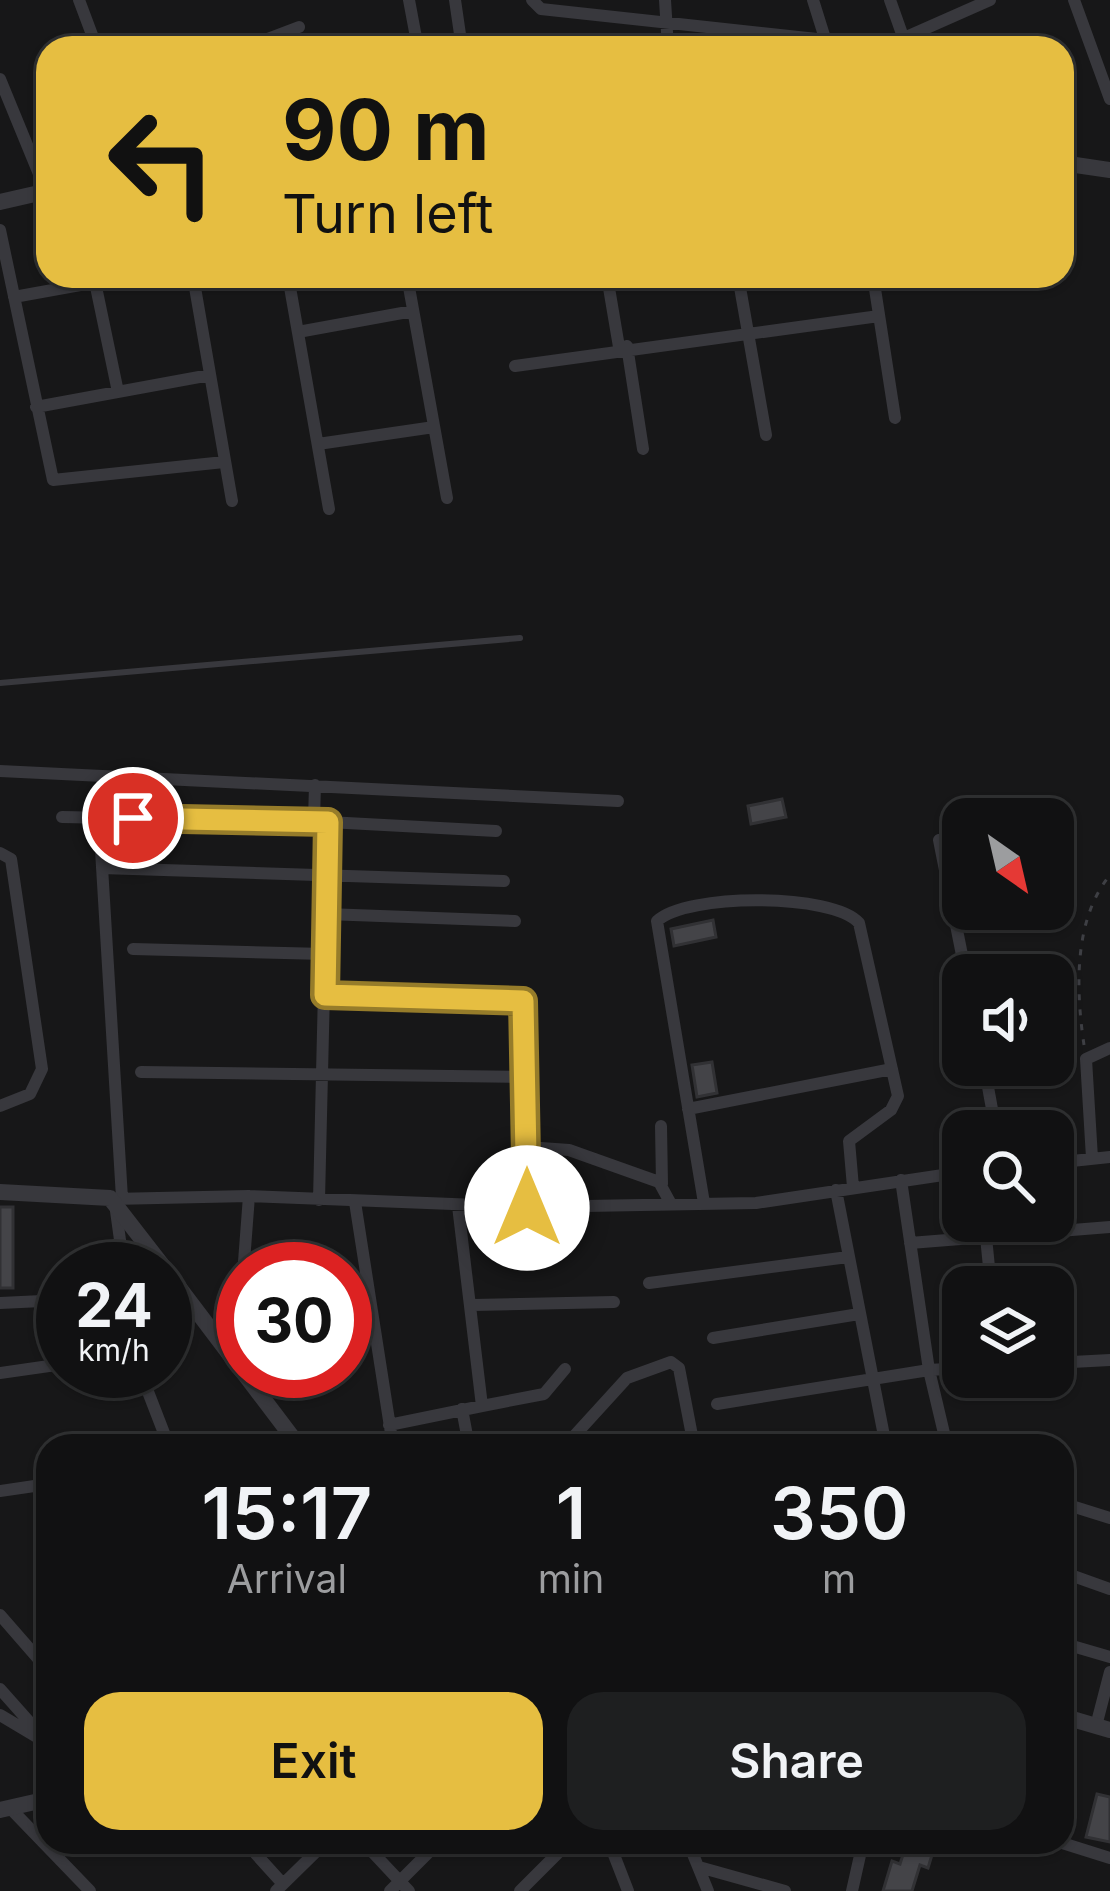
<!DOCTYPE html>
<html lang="en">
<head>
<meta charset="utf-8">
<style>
  body { margin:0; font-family:Inter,sans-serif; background:#1e1f20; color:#f1f3f6; height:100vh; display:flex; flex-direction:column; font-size:45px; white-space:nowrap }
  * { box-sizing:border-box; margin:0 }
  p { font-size:39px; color:#9c9d9f }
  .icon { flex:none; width:66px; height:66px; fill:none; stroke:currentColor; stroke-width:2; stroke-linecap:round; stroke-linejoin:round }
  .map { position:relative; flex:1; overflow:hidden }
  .sheet { position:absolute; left:36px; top:1434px; width:1038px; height:420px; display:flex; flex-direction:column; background:#111112; border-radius:36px; box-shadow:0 3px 9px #0004,0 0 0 3px #303132 }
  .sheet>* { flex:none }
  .banner { position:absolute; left:36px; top:36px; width:1038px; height:252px; border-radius:36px; box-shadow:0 3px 9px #0004,0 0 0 3px #303132; background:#e6be41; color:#111; overflow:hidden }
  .needle { width:78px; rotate:146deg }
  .tools { position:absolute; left:942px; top:798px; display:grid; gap:24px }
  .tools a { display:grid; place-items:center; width:132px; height:132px; border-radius:24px; background:#111112; box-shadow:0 3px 9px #0004,0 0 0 3px #303132; font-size:60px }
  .speed { position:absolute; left:36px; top:1242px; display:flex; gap:24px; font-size:60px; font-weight:700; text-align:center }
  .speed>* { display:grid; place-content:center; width:156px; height:156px; border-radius:50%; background:#111112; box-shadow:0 3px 9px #0004,0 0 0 3px #303132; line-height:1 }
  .speed small { font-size:30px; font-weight:400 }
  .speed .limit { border:18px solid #d22; background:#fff; color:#111 }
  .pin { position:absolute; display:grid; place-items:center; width:102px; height:102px; color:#fff; margin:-51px; border:6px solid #fff; border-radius:50%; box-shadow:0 3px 12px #0007 }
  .me { position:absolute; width:132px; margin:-66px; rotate:0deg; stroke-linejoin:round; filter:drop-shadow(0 0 9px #0008) }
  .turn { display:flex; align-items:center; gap:42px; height:252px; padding:0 48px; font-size:54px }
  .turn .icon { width:156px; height:156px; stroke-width:2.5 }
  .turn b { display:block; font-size:84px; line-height:102px }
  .eta { display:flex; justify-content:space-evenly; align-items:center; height:204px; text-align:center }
  .eta b { font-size:72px; font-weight:600; line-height:84px }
  .action { display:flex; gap:24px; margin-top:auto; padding:24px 48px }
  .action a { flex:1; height:138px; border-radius:36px; background:#e6be41; color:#111; font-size:48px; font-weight:600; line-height:138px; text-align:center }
  .action a+a { background:#1e1f20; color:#f1f3f6 }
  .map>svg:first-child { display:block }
  .building { fill:#444448; stroke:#313134; stroke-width:3 }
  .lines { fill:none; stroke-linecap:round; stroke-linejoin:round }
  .path { stroke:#3e3f44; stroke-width:3; stroke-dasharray:6 9; stroke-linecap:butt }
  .service { stroke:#38383d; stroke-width:6 }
  .minor { stroke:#38383d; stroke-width:12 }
  .tertiary { stroke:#38383d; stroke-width:16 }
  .route-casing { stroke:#967c2a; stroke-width:30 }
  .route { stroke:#e6be41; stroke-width:21 }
</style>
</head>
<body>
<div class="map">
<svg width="1110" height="1891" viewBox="0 0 1110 1891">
  <rect width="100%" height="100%" fill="#171718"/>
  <path class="building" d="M 782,799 L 786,817 L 751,824 L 748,806 Z
    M 713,920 L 716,937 L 674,946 L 671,929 Z
    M 712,1062 L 717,1093 L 697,1097 L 692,1065 Z
    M 0,1207 L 13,1207 L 13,1288 L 0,1288 Z
    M 1097,1794 L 1110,1797 L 1110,1842 L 1086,1837 Z
    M 907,1842 L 936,1842 L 928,1868 L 920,1865 L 912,1891 L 883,1891 L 892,1861 L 900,1864 Z"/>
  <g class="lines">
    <path class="path" d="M 1084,1045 C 1076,991 1073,920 1110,875"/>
    <path class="service" d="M 0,683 L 520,638"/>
    <path class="minor" d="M 79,0 L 97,48
      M 409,0 L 418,48
      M 455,0 L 462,48
      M 532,0 L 541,9 L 826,40
      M 665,0 L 668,48
      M 813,0 L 828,48
      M 890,0 L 907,48
      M 1074,0 L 1110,99
      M 904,38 L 990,0
      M 244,48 L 299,27
      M 0,79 L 46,191
      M 0,230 L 53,480 L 224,462
      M 193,276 L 232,501
      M 288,276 L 329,509
      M 407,276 L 447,498
      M 607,276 L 619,347
      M 738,276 L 766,435
      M 873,276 L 895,418
      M 95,282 L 118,392
      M 14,297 L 130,276
      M 298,332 L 413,311
      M 627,346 L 643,449
      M 515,366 L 879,316
      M 36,407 L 210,375
      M 318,444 L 434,427
      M 0,771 L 618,801
      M 62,817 L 328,822 L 319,1200
      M 99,817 L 122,1198
      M 314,820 L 315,785
      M 328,822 L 496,831
      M 939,840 L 966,975
      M 0,853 L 11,859 L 42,1069 L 30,1094 L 0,1106
      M 102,868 L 504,881
      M 326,914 L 515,921
      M 133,949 L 325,954
      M 325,995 L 525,1003 L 528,1207
      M 984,1065 L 996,1131
      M 141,1072 L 527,1077
      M 688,1109 L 892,1069
      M 661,1126 L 662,1184
      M 527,1147 L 569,1150 L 659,1182 L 671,1204
      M 1092,1158 L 1086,1059 L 1110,1048
      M 1053,1163 L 1110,1157
      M 901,1180 L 929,1370 L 963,1368
      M 836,1190 L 886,1446
      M 112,1199 L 249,1196 L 528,1207 L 756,1203 L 963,1172
      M 355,1202 L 393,1446
      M 704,1203 L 657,921 C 686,893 833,893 859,923 L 898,1096 L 891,1110 L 849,1141 L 853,1187
      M 116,1211 L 124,1269
      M 986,1237 L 991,1287
      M 910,1243 L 1110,1227
      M 243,1275 L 249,1196
      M 649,1283 L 848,1257
      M 0,1303 L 63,1300
      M 473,1305 L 614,1302
      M 713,1338 L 859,1314
      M 1053,1363 L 1110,1360
      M 140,1371 L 169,1446
      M 0,1373 L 63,1364
      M 717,1404 L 929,1370 L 947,1446
      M 482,1406 L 544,1394 L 565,1369
      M 462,1409 L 469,1446
      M 389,1425 L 482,1406 L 458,1206
      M 565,1446 L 627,1378 L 671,1362 L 679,1368 L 694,1446
      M 0,1491 L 48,1484
      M 1062,1503 L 1110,1518
      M 1062,1572 L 1110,1589
      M 0,1615 L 48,1670
      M 1062,1643 L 1110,1657
      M 0,1689 L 48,1743
      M 0,1715 L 37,1737
      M 1096,1726 L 1110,1672
      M 10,1808 L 90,1891
      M 183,1842 L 210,1842
      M 245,1842 L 283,1884
      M 363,1842 L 409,1891
      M 609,1842 L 628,1891
      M 688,1842 L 708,1891
      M 1059,1842 L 1110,1858
      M 699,1867 L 785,1891
      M 276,1891 L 326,1842
      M 390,1891 L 439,1842
      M 520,1891 L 569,1842
      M 852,1891 L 863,1842"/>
    <path class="tertiary" d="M 1062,163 L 1110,170
      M 0,202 L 48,191
      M 0,1192 L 110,1198 L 165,1269
      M 165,1269 L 299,1446
      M 1062,1716 L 1110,1730
      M 0,1810 L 48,1799"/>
  </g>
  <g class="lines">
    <defs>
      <path id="route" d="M 133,818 L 328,822 L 325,995 L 523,1001 L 527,1208"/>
    </defs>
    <use href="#route" class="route-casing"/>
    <use href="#route" class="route"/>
  </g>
</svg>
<div class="tools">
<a><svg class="needle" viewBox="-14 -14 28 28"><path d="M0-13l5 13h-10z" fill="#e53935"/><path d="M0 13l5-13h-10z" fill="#9c9d9f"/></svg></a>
<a><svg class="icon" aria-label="sound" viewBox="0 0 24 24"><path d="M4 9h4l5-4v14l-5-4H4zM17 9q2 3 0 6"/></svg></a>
<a><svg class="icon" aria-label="search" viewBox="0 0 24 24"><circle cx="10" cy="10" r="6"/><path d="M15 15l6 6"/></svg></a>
<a><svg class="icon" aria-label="layers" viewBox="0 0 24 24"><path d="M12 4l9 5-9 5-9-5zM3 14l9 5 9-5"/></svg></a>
</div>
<div class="speed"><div>24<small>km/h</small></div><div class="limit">30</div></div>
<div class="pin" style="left:133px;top:818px;background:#d93025"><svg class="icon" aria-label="arrive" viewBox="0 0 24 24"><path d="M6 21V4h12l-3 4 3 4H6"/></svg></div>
<svg class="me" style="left:527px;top:1208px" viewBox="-20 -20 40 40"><circle r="19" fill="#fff"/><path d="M0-13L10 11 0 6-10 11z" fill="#e6be41"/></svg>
<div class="banner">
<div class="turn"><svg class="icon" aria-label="left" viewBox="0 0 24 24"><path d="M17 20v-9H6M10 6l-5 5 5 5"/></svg><div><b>90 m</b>Turn left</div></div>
</div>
<section class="sheet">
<div class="eta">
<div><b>15:17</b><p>Arrival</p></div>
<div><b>1</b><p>min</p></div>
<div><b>350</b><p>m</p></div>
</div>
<div class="action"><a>Exit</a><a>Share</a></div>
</section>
</div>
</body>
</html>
